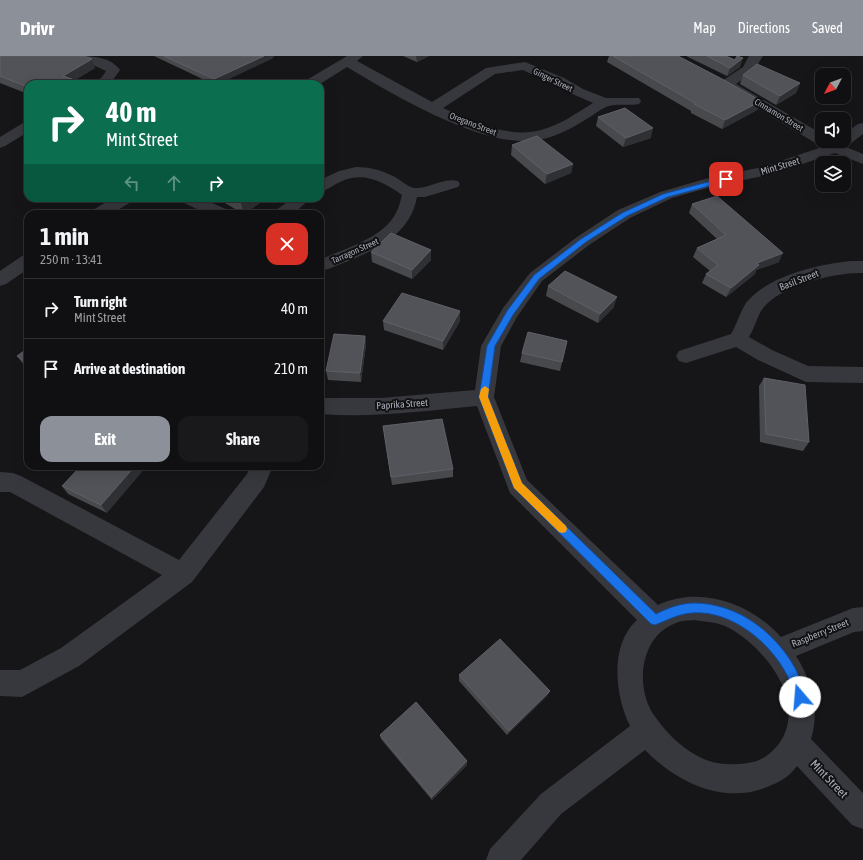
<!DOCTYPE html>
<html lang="en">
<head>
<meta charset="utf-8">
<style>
  body { margin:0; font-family:"Asap Condensed",sans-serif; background:#19191b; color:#f1f3f6; height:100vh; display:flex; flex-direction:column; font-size:15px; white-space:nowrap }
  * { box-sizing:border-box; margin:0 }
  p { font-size:13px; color:#9c9d9f }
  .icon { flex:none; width:22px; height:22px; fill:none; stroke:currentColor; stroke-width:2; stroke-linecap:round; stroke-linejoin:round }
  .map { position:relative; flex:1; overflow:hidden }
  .drawer { position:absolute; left:24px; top:154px; width:300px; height:260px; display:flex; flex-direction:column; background:#101012; border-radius:12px; box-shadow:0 4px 16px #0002,0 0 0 1px #303032 }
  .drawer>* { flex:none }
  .banner { position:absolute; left:24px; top:24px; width:300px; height:122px; border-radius:12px; box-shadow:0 4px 16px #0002,0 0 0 1px #303032; background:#0b6e4f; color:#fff; overflow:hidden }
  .needle { width:26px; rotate:229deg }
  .tools { position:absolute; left:815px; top:12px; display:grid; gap:8px }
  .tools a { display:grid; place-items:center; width:36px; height:36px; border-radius:8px; background:#101012; box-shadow:0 4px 16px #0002,0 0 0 1px #303032; font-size:20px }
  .pin { position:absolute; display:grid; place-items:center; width:34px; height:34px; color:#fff; margin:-17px; border-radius:8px; box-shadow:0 2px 6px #0006 }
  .me { position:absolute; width:44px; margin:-22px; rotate:342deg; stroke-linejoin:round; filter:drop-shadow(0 0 3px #0008) }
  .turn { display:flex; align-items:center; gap:14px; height:84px; padding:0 16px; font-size:18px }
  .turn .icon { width:52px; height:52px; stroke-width:2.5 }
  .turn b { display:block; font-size:28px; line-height:34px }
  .lanes { display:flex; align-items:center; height:38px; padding:0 16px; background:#0003; justify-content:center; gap:20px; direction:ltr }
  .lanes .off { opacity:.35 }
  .round { display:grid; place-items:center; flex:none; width:42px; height:42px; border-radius:12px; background:#19191b }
  .summary { display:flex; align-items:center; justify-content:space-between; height:68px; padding:0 16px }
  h1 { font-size:24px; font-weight:700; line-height:30px }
  .button { display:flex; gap:8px; margin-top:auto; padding:8px 16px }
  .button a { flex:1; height:46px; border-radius:12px; background:#8c9099; color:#fff; font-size:16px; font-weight:700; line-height:46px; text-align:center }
  .button a+a { background:#19191b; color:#f1f3f6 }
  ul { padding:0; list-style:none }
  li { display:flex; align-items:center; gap:12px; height:60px; padding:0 16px; border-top:1px solid #303032 }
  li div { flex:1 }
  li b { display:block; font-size:15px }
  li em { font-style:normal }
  header { display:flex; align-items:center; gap:24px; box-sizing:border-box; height:56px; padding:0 20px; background:#8c9099; color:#fff }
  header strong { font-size:19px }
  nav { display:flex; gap:22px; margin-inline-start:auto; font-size:14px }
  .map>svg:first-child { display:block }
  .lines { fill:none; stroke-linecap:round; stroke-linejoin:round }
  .minor { fill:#37383d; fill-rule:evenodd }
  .wall { fill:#47494d }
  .shaded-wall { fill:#2f3033 }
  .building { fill:#525359; stroke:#5f6168 }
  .route { fill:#1a73e8; stroke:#114b97 }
  .slow { fill:#f59e0b }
  .labels { text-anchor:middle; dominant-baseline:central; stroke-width:4; stroke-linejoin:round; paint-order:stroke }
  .far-street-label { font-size:9px; fill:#a8adb8; stroke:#111113 }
  .street-label { font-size:10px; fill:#a8adb8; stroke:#111113 }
  .near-street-label { font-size:12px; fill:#a8adb8; stroke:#111113 }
</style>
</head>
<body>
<header>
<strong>Drivr</strong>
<nav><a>Map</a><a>Directions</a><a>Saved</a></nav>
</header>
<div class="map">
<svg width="863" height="804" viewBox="0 0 863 804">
  <rect width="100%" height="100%" fill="#161618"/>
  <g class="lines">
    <path class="minor" d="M 78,0 C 93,0 111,1 120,14 L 110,28 L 93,28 L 102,21 L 106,15 L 80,3 Z
      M 347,0 L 363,0 L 357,5 L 432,46 L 486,12 L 525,6 L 564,22 L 583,33 L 606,42 L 639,42 L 641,45 L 639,48 C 629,50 615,47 606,51 C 599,54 592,60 585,64 C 571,73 555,81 538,84 C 485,94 392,38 347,11 L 320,28 L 303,28 L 305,25 ZM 523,14 C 547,25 569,37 593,47 C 577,57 560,69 541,74 C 509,83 472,65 443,52 L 495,18 Z
      M 749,0 L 763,0 L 753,16 L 736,28 L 822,78 L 822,85 L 844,85 L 844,78 L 858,68 L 863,67 L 863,78 L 846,91 L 863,98 L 863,108 L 835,97 L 773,118 L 714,130 L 672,142 L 630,162 L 589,189 L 542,225 L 517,261 L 501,290 L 494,341 L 527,424 L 658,549 C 699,529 751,547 781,581 L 853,552 L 863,551 L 863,575 L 854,576 L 796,600 C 812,625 820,654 811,683 L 863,737 L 863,773 L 852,769 L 797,710 C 789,721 780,726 767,731 C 723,749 676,726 645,694 L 561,758 L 521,804 L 486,804 L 490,793 L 541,738 L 630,670 C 615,640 609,589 637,564 L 510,437 L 477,350 C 424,355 373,362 320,358 L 320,342 L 381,342 L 475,334 L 481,290 L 503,252 L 530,217 L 577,181 L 618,154 L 660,136 L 712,121 L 763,111 L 822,91 L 729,35 L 727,32 L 722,31 L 720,28 L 722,25 L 743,11 ZM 694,564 C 705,566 719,566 729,572 C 766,592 809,648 778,689 C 769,699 762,705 748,707 C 734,709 720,709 706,704 C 686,696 668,679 656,662 C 634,634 639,580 676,567 C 682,564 688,565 694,564 Z
      M 28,66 L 28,76 L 5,90 L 0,92 L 0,81 L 23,67 Z
      M 356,111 C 369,111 381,114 393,120 C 399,123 408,131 414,132 C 429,133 443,121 458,125 L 460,128 L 458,131 L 425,141 L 417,141 C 409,184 367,197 331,212 L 325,214 L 320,213 L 320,201 L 324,202 C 347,192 378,183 393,162 C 398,155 400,147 402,139 C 382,125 363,115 340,126 C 333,129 328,134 320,136 L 320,124 L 339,115 Z
      M 113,142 L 133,142 L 131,146 L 111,158 L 91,158 L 93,154 Z
      M 180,142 L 201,142 L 228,154 L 230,158 L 208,158 L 182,146 Z
      M 293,142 L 311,142 L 293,158 L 274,158 L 276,154 Z
      M 28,198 L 28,213 L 6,228 L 0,230 L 0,215 L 22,200 Z
      M 851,205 L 863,205 L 863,217 C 835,216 777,230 761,255 C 757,262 754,273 749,281 L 772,294 L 808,310 L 863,311 L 863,327 L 806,326 L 758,304 L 736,291 L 686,307 L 679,305 L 676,300 L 679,295 L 731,278 C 737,268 740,256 746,247 C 767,220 819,208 851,205 Z
      M 251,410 L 273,410 L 264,431 L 192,526 L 79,610 L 22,641 L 0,640 L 0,614 L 20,614 L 61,592 L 162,519 L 10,436 L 0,436 L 0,416 L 13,417 L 21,420 L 179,504 L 247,418 Z"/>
  </g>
  <path class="wall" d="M 0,0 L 95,12 L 73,25 L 74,28 L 28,28 L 28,38 L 0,27 Z
    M 154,0 L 274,0 L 273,1 L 273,2 L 218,28 L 213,28 Z
    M 403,0 L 429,0 L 417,6 Z
    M 609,0 L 678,0 L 761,45 L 757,54 L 722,73 L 691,57 L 691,55 L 607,6 Z
    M 686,0 L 726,0 L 740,11 L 727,20 Z
    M 743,19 L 800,27 L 796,37 L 776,49 L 740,28 Z
    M 598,61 L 651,82 L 623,91 L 596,70 Z
    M 512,89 L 573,108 L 571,117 L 545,128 L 511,99 Z
    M 216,142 L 267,142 L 244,158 Z
    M 692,148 L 779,206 L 756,214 L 755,218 L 726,241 L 702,227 L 706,218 L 710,215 L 693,201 L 697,192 L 717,183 L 689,157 Z
    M 371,196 L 431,204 L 412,223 L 372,206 Z
    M 548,230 L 614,251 L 598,267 L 546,240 Z
    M 383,265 L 460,265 L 443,294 L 384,274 Z
    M 365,280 L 366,289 L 361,326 L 328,324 L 326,315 Z
    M 567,285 L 560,315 L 520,306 L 522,297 Z
    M 28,292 L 28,312 L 24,309 L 17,300 Z
    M 764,322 L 809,386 L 803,395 L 760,386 L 759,330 Z
    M 383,370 L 453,413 L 453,421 L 392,429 Z
    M 81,410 L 107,457 L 68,438 L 62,430 Z
    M 459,619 L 550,635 L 547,640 L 507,679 L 459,625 Z
    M 380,679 L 467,705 L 467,709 L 432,744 L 381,683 Z"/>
  <path class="shaded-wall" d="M 264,0 L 274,0 L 273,1 L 273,2 L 218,28 L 215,28 L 214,23 Z
    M 416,0 L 429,0 L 417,6 Z
    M 743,2 L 740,11 L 727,20 L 730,12 Z
    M 92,3 L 95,12 L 73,25 L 74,28 L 63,28 L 63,20 Z
    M 800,27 L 796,37 L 776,49 L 780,40 Z
    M 761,45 L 757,54 L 722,73 L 725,64 Z
    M 653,72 L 651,82 L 623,91 L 626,82 Z
    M 573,108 L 571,117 L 545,128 L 547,118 Z
    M 243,142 L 267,142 L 244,158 L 240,144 Z
    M 431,194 L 431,204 L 412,223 L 412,214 Z
    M 783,197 L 779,206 L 756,214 L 755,218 L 726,241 L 731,232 L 757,207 Z
    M 617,241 L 614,251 L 598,267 L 600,258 Z
    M 460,255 L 460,265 L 443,294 L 443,285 Z
    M 365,280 L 366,289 L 361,326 L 360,317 Z
    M 135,410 L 147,410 L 107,457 L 101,449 Z
    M 550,635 L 547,640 L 507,679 L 509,675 Z
    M 467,705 L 467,709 L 432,744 L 432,741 Z"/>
  <path class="building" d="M 0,0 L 84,0 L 92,3 L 63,20 L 72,23 L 63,28 L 28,28 L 28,31 L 0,20 Z
    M 164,0 L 264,0 L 214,23 Z
    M 613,0 L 678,0 L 724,24 L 761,45 L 725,64 L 694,48 L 695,47 Z
    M 707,0 L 726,0 L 735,4 L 737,0 L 743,2 L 730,12 Z
    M 757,8 L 800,27 L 780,40 L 743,19 Z
    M 208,26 L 211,28 L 205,28 Z
    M 625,52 L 653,72 L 626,82 L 598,61 Z
    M 537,80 L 573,108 L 547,118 L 512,89 Z
    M 717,140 L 783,197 L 757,207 L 759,209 L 731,232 L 706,218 L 718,209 L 697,192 L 726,179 L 692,148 Z
    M 237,142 L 243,142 L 240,144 Z
    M 391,177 L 431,194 L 412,214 L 371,196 Z
    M 565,215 L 617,241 L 600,258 L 548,230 Z
    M 402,237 L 460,255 L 443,285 L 383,265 Z
    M 528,276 L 567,285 L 562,306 L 522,297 Z
    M 334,278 L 365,280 L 360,317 L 326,315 Z
    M 28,292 L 28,308 L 17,300 Z
    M 764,322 L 805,329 L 809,386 L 766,378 Z
    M 442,363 L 453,413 L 391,421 L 383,370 Z
    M 81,410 L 135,410 L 101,449 L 62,430 Z
    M 500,583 L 550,635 L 509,675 L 459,619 Z
    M 416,646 L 467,705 L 432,741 L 380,679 Z"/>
  <path class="route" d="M 726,121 L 728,122 L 728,125 L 668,141 L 627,160 L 586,186 L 539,223 L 513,259 L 495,290 L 488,341 L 522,427 L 656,558 C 668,552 681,547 694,547 C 737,547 775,576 795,612 C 800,621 802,632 805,641 L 804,645 L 800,647 L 796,645 C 792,637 791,627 787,619 C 770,586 731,554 692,557 C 678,558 668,564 655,569 L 651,568 L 514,432 L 479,341 L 487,290 L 507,255 L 534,219 L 581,183 L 622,157 L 663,138 Z"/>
  <path class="slow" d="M 485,330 L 489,333 L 488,341 L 522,427 L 566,470 L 567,473 L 566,476 L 562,477 L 559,476 L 514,432 L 479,341 L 481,333 Z"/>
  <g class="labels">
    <g class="far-street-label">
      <text transform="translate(553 24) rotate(26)">Ginger Street</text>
      <text transform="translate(779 59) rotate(31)">Cinnamon Street</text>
      <text transform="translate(473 68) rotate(21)">Oregano Street</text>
      <text transform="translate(355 195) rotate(-24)">Tarragon Street</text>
    </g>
    <g class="street-label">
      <text transform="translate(780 110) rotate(-17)">Mint Street</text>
      <text transform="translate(799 224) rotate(-21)">Basil Street</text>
      <text transform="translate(402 348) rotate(-4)">Paprika Street</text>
      <text transform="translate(820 577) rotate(-22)">Raspberry Street</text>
    </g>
    <g class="near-street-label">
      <text transform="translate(829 723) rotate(46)">Mint Street</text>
    </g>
  </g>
</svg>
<div class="tools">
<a><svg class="needle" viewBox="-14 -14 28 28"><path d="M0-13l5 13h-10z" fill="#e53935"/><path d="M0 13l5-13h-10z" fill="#9c9d9f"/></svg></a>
<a><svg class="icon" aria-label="sound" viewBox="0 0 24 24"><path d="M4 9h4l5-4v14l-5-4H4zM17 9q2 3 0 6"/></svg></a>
<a><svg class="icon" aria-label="layers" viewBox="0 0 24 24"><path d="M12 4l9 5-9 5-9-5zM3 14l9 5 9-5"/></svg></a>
</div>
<div class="pin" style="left:726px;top:123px;background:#d93025"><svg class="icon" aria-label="arrive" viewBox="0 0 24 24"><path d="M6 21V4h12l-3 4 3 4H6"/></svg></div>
<svg class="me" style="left:800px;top:641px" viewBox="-20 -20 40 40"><circle r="19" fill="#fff"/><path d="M0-13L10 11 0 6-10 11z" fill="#1a73e8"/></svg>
<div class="banner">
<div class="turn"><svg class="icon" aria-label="right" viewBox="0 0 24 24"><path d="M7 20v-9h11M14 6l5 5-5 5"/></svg><div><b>40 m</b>Mint Street</div></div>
<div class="lanes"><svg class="icon off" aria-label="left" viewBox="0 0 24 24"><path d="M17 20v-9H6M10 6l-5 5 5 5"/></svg><svg class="icon off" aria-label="ahead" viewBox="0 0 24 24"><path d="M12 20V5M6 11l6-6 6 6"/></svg><svg class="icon" aria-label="right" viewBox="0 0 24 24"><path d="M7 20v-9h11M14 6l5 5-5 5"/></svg></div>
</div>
<section class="drawer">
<div class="summary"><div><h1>1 min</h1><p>250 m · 13:41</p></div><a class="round" style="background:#d93025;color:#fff"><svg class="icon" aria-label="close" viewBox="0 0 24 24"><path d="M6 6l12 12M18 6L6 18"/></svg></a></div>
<ul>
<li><svg class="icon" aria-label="right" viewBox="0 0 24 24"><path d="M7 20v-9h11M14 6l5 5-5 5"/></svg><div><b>Turn right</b><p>Mint Street</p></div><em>40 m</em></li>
<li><svg class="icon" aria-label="arrive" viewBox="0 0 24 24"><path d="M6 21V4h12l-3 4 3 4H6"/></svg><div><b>Arrive at destination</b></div><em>210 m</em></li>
</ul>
<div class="button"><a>Exit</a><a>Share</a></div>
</section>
</div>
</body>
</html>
